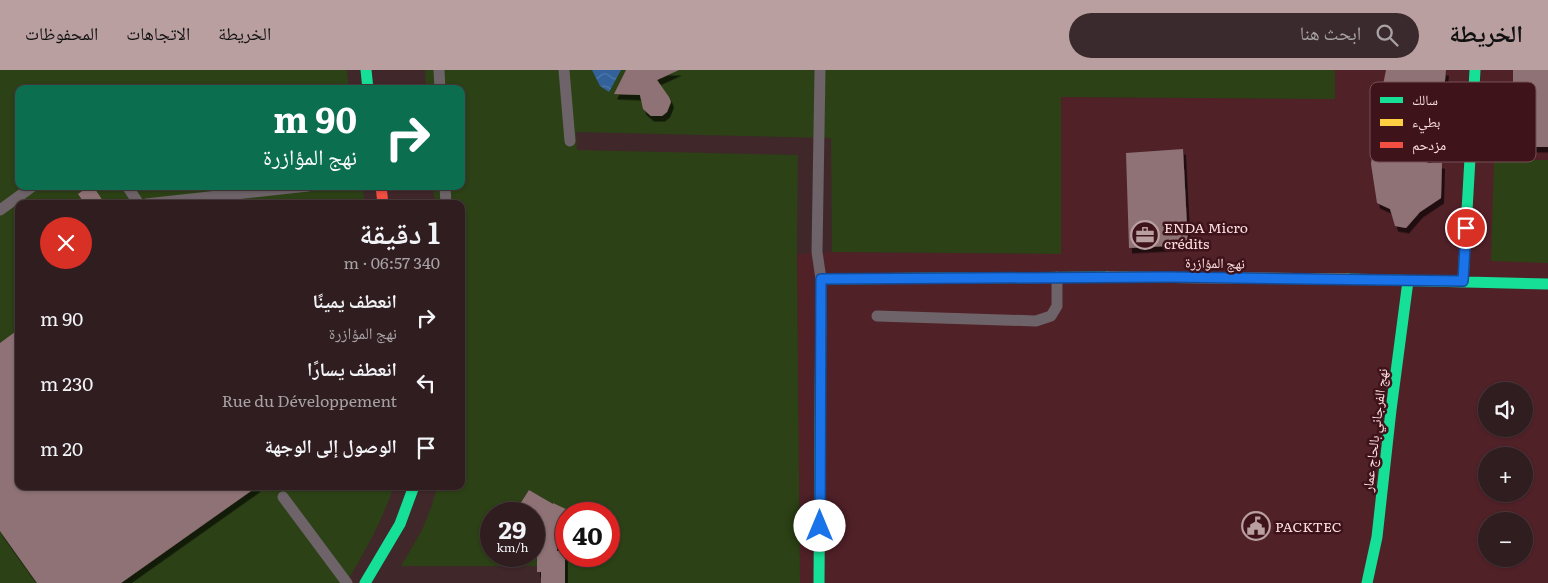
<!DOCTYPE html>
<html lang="ar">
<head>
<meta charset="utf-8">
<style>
  body { margin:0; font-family:Literata,"Noto Naskh Arabic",serif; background:#3b2a2d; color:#f1f3f6; direction:rtl; height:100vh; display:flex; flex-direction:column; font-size:19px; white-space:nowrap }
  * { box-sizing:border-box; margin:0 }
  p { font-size:16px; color:#a7a2a5 }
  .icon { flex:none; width:28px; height:28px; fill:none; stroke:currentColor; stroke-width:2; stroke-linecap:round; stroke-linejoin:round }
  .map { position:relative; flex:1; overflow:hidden; direction:ltr }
  .panel { position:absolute; left:15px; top:130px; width:450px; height:290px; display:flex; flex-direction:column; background:#2f1d20; border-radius:10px; box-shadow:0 1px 4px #0004,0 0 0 1px #4a3b3e; direction:rtl }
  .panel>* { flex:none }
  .banner { position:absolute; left:15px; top:15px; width:450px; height:105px; border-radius:10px; box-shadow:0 1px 4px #0004,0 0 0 1px #4a3b3e; direction:rtl; background:#0b6e4f; color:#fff; overflow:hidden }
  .fabs { position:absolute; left:1478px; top:312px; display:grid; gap:10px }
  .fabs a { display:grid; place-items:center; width:55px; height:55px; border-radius:50%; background:#2f1d20; box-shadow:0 1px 4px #0004,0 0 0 1px #4a3b3e; font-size:25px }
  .speed { position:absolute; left:480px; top:432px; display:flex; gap:10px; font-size:25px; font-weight:700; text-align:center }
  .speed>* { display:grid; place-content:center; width:65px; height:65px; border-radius:50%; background:#2f1d20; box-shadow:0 1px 4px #0004,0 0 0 1px #4a3b3e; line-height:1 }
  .speed small { font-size:12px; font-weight:400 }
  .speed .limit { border:8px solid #d22; background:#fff; color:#111 }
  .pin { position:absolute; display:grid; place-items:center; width:42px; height:42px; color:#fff; margin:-21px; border:2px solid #fff; border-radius:50%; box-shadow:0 1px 5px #0007 }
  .me { position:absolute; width:55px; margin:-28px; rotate:0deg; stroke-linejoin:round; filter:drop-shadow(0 0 4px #0008) }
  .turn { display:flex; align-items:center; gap:18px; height:105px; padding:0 25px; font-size:22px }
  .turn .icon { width:65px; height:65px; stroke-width:2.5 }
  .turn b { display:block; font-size:35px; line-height:42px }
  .round { display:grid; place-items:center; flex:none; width:52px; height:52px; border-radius:26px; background:#3b2a2d }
  .overview { display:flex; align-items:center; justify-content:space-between; height:85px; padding:0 25px }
  h1 { font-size:30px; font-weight:600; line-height:38px }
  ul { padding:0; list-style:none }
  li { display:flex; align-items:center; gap:15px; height:65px; padding:0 25px }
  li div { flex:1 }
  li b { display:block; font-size:19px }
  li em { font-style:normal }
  header { display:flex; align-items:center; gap:30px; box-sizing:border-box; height:70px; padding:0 25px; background:#ba9fa1; color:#111 }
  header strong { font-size:24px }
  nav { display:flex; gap:28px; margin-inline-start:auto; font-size:18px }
  .search { width:350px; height:45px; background:#3b2a2d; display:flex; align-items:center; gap:12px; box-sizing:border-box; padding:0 18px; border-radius:28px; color:#a7a2a5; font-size:19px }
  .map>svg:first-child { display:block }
  .built { fill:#512128; fill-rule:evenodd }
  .green { fill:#2c4115; fill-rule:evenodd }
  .water { fill:url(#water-waves) }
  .building { fill:#8e7275; filter:url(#shadow) }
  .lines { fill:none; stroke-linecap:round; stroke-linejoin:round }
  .lane { stroke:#6d6368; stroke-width:11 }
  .fast { stroke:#16e098; stroke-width:11 }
  .slow { stroke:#ffcf43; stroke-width:11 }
  .jam { stroke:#f24e42; stroke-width:11 }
  .route-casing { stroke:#114b97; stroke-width:12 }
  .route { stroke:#1a73e8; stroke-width:9 }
  .labels { text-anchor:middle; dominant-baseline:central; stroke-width:5; stroke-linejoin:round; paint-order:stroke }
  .poi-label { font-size:14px; fill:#fddfe1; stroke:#3e131a; text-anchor:start }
  .street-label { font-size:14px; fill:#fddfe1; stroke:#3e131a }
  .key { fill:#3e131a; stroke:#775056; stroke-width:1 }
  .key-label { font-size:14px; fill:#fddfe1 }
</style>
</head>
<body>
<header>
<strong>الخريطة</strong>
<div class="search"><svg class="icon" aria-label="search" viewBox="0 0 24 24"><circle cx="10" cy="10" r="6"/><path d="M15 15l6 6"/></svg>ابحث هنا</div>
<nav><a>الخريطة</a><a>الاتجاهات</a><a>المحفوظات</a></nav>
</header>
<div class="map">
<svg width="1548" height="513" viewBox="0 0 1548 513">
  <defs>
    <pattern id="water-waves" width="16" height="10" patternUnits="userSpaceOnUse" patternTransform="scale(1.25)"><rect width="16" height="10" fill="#33629b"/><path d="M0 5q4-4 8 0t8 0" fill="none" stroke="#5178a9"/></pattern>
    <filter id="shadow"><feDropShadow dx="3" dy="5.5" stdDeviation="0" flood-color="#0009"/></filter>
  </defs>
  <rect width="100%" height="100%" fill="#3f272a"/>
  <path class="built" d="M 1335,0 L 1548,0 L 1548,513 L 800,513 L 797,184 L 832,182 L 1060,184 L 1061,27 L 1335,29 ZM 1486,321 L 1524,321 L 1524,359 L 1486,359 ZM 1486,386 L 1524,386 L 1524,424 L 1486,424 ZM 1486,451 L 1524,451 L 1524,489 L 1486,489 Z"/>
  <path class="green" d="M 0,0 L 347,0 L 349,19 L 19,19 L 19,116 L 89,116 L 78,124 L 85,134 L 19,134 L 19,259 L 0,273 Z
    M 425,0 L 1335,0 L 1335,29 L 1061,27 L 1061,184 L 832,182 L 831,68 L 576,62 L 577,80 L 798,85 L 797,184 L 800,513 L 565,513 L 565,481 L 557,481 L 557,455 L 542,470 L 537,470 L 537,486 L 541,496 L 401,496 L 422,460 L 432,435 L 437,416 L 461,416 L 461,134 L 435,134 L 433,116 L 461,116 L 461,19 L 426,19 ZM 529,420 L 543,428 L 538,451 L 534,449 L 534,486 L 491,486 L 491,444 L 531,444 L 532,441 L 520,434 ZM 553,433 L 567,440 L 562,451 L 548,444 ZM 566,444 L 609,444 L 609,486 L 566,486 Z
    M 1494,90 L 1548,90 L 1548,193 L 1491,191 Z
    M 93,116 L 362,116 L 365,134 L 105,134 Z
    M 258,416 L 394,416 C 382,451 365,482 346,513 L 121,513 Z
    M 0,461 L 37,513 L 0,513 Z"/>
  <path class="water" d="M 592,0 L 621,0 L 609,22 L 600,16 Z"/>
  <path class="building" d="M 626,0 L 679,0 L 657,10 L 669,27 L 671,32 L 667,42 L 662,46 L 651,46 L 643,39 L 640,25 L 614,24 Z
    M 1386,0 L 1446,0 L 1443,31 L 1433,32 L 1436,64 L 1427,93 L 1442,93 L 1441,128 L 1420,142 L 1406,158 L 1395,156 L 1390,139 L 1377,133 L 1371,94 L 1377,45 Z
    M 1513,0 L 1548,0 L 1548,77 L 1513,77 Z
    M 1183,79 L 1188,175 L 1129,178 L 1126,83 Z
    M 89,116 L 93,116 L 105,134 L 85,134 L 78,124 Z
    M 19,259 L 19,416 L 258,416 L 121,513 L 37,513 L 0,461 L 0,273 Z
    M 529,420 L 553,434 L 553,433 L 568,440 L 557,460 L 557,481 L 565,481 L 565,513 L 541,513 L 541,502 L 537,502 L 537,451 L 534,449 L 534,444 L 531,444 L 532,441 L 520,434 Z"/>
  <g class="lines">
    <path class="lane" d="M 439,0 L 440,19
      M 564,0 L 570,71
      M 820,0 L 817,182 L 821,209
      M 127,116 L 139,134
      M 445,116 L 446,134
      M 146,134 L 308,116
      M 0,140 L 33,116
      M 877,246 L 1036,251 L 1051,246 L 1057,236 L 1057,207
      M 283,427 L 347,513"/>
    <path class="fast" d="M 366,0 L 368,19
      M 1348,209 L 1548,214
      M 1463,211 L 1475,0
      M 365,513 L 400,454 L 414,416
      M 819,513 L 821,209 L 1107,207
      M 1367,513 L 1377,467 L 1391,340 L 1408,211"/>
    <path class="slow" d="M 1107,207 L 1348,209"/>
    <path class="jam" d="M 381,116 L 383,134"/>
  </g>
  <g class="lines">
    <defs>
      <path id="route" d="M 820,456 L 821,209 L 1168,207 L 1463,211 L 1466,158"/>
    </defs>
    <use href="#route" class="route-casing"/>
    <use href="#route" class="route"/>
  </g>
  <defs>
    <symbol id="office-ring" viewBox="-11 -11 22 22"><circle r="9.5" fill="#3e131a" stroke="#ba9fa1" stroke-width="1.5"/><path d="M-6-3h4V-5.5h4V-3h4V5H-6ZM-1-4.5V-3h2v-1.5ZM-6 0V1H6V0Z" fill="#ba9fa1"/></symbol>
    <symbol id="civic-ring" viewBox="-11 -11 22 22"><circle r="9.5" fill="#3e131a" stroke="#ba9fa1" stroke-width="1.5"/><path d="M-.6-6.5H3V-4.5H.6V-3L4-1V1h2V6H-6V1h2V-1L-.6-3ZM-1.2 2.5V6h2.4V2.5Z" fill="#ba9fa1"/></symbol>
  </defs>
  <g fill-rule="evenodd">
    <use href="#office-ring" x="1129" y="149" width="32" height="32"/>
    <use href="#civic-ring" x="1240" y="440" width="32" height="32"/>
  </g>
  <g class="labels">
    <g class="poi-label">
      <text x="1164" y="157">ENDA Micro<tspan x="1164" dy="16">crédits</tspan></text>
      <text x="1275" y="456">PACKTEC</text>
    </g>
    <g class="street-label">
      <text transform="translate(1215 192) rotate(1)">نهج المؤازرة</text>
      <text transform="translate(1374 360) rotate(-83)">نهج الفرجاني بالحاج عمار</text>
    </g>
  </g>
  <rect x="1370" y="12" width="166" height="80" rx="8" class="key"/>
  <rect x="1380" y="27" width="23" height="6" fill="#16e098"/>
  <rect x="1380" y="49" width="23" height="7" fill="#ffcf43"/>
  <rect x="1380" y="72" width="23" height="6" fill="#f24e42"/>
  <g class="key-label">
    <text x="1412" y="35">سالك</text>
    <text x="1412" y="57">بطيء</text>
    <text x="1412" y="80">مزدحم</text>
  </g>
</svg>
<div class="fabs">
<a><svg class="icon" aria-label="sound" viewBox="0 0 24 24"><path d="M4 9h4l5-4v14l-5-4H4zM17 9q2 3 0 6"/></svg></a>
<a>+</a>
<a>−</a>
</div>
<div class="speed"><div>29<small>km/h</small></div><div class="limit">40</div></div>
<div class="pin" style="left:1466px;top:158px;background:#d93025"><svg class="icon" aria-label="arrive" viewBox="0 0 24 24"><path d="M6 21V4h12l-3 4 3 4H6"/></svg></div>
<svg class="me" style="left:820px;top:456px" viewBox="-20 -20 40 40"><circle r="19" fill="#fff"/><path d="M0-13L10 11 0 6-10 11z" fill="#1a73e8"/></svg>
<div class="banner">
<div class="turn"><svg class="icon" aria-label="right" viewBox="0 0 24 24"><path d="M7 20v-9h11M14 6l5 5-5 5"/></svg><div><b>90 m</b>نهج المؤازرة</div></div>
</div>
<section class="panel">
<div class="overview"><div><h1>1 دقيقة</h1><p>340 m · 06:57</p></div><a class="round" style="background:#d93025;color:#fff"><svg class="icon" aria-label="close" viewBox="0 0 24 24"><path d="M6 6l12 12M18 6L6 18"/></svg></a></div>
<ul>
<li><svg class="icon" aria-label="right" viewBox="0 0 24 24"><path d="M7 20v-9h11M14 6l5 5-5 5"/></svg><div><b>انعطف يمينًا</b><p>نهج المؤازرة</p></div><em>90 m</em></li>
<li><svg class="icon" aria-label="left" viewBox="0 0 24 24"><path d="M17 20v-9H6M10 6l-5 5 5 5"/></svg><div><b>انعطف يسارًا</b><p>Rue du Développement</p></div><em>230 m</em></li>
<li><svg class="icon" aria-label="arrive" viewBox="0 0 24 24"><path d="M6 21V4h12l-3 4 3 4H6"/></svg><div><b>الوصول إلى الوجهة</b></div><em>20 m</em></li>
</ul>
</section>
</div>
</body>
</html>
